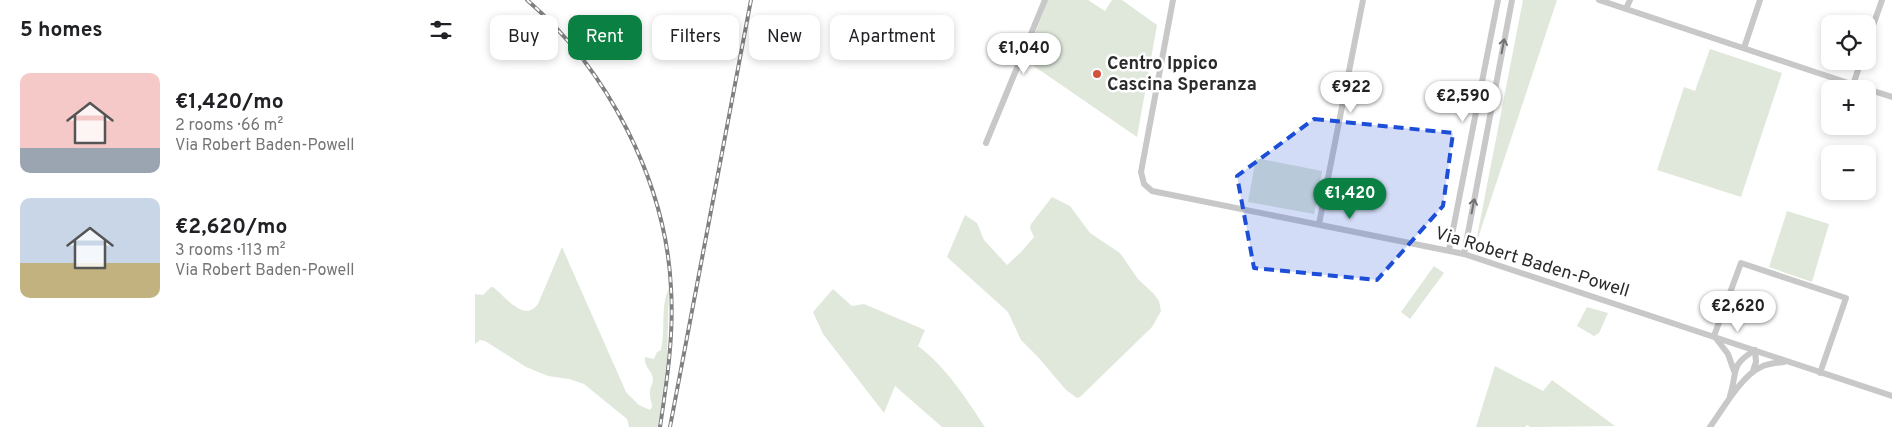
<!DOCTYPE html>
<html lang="en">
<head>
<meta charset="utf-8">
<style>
  body { margin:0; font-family:Overpass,sans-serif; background:#f2f2f2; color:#202124; height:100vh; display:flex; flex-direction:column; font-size:19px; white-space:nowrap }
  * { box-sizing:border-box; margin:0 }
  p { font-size:16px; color:#757577 }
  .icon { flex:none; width:28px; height:28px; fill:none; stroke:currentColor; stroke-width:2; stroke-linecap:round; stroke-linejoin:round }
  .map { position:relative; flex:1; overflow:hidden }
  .details { display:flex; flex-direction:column; background:#fff; width:475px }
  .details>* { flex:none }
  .guide { position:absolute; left:15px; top:15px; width:475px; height:45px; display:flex; gap:10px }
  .buttons { position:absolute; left:1346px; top:15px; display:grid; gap:10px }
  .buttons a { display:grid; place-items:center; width:55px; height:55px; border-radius:10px; background:#fff; box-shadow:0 2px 8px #0003; font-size:25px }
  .price { position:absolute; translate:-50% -42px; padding:0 11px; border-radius:18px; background:#fff; color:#222; font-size:16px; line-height:32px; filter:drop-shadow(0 1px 2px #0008) }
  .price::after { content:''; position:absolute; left:50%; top:30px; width:15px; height:11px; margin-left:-8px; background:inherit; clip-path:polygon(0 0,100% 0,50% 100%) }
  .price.selected { background:#0b8043; color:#fff }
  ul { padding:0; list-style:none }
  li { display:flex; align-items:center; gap:15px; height:125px; padding:0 20px }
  li span { display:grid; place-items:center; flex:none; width:140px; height:100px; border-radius:10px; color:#555 }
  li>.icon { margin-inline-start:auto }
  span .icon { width:60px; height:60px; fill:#fffc; stroke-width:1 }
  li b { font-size:21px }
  h2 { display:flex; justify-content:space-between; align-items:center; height:60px; padding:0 20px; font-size:21px }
  .tag { padding:0 18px; border-radius:10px; background:#fff; box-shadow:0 2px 8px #0003; font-size:18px; line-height:45px }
  .tag.selected { background:#0b8043; color:#fff }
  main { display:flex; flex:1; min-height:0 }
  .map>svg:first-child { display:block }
</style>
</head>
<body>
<main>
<section class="details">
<h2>5 homes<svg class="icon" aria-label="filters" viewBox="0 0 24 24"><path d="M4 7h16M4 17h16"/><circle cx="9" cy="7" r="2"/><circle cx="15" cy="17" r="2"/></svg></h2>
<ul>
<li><span style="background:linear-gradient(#f6c9c9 75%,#9aa5b1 0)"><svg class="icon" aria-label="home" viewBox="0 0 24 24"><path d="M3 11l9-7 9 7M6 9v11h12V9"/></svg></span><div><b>€1,420/mo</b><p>2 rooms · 66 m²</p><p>Via Robert Baden-Powell</p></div></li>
<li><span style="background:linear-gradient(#c9d6e8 65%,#c2b280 0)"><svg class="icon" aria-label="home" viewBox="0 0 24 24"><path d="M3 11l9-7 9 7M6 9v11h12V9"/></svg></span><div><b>€2,620/mo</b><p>3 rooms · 113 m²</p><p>Via Robert Baden-Powell</p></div></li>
</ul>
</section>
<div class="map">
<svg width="1417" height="427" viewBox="0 0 1417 427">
  <rect width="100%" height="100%" fill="#fff"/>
  <!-- green -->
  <path fill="#dfe8da" d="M573 0H613L630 11 637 0H647L682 25 662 137 550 60Z
    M1048 0H1082L1000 247Z
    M1235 49 1307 73 1266 197 1182 170 1209 87 1220 91Z
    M781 158 847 171 839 214 773 202Z
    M577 197 595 206 615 233 645 253 663 279 679 294 684 301 686 311 677 327 605 397 602 398 591 390 563 357 546 340 533 312 472 257 490 215 502 223 509 240 532 265 546 252 559 237 555 228 556 224Z
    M1312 211 1354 224 1337 282 1294 267Z
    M87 247 151 392 164 405 175 410 177 407C177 402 174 396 175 391 175 387 178 384 178 379 177 370 169 368 170 357L179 359 182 352 186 350C191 329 185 307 194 288L192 359 183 427H154L152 419 109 384 94 379 73 376 51 367 10 341 5 340 0 344V294L8 295 16 287H18C31 297 49 323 63 304Z
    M959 266 969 273 935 319 926 312Z
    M358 289 377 306 389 304 450 330 443 346C472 368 490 397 510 427H467L420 386 409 413 348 334 338 312Z
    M1112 307 1133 313 1124 333 1119 336 1102 326Z
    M1020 366 1068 391 1077 380 1140 426 1055 427 1052 425 1050 427H1001Z"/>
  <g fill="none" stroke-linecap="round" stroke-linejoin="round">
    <!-- minor -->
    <path stroke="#c8c8c8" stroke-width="6" d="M698 0 666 172 669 184 677 191 989 254 1417 396
      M1124 0 1391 89
      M1151 9 1155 0
      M1392 43 1407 0
      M1269 48 1285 0
      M1378 85 1386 61
      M1392 89 1417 97
      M511 143 570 0
      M844 224 888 0
      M974 250 1023 0
      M989 254 1037 0
      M1239 336 1266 263 1371 298 1345 373
      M1240 337 1253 354 1259 371
      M1278 371 1281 362 1280 350
      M1255 396C1263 371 1254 366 1280 350
      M1235 427C1248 409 1266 376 1286 367 1293 363 1301 363 1309 362"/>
    <!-- rail casing -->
    <g stroke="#808080" stroke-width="4">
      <path id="rail" d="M52 0C132 69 191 181 196 288 199 335 192 380 185 427
        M195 427 276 0"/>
    </g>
    <!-- rail -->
    <use href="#rail" stroke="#fff" stroke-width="2" stroke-dasharray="5.5" stroke-linecap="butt"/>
  </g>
  <!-- one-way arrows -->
  <defs><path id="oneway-shaft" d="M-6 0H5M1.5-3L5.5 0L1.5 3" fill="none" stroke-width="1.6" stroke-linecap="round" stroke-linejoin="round" transform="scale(1.25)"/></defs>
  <g stroke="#727272">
    <use href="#oneway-shaft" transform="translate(1028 46) rotate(-79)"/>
    <use href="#oneway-shaft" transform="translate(998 206) rotate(-79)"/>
  </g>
  <!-- marked area -->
  <path fill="#1d4ed8" fill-opacity="0.2" stroke="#1d4ed8" stroke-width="4" stroke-dasharray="10 6" stroke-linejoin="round" d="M839 119 978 133 968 206 902 280 779 268 762 176Z"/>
  <!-- markers -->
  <circle fill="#d2523e" stroke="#fff" stroke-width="2" cx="622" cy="74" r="5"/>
  <g text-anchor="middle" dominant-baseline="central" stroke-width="5" stroke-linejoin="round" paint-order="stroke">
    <!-- poi labels -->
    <g font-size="18" font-weight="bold" fill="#2b2b2b" stroke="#fff" text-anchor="start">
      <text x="632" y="64">Centro Ippico<tspan x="632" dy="21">Cascina Speranza</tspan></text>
    </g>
    <!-- street labels -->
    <g font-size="18" fill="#2b2b2b" stroke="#fff">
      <text transform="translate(1057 263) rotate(17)">Via Robert Baden-Powell</text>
    </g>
  </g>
</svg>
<div class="buttons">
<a><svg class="icon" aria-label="locate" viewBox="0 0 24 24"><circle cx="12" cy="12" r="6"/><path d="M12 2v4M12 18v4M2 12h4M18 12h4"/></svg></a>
<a>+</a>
<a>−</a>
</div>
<b class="price" style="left:549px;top:75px">€1,040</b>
<b class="price" style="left:876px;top:114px">€922</b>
<b class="price" style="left:988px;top:123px">€2,590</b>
<b class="price selected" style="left:875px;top:220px">€1,420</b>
<b class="price" style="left:1263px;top:333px">€2,620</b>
<div class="guide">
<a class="tag">Buy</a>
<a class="tag selected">Rent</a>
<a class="tag">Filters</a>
<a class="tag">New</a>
<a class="tag">Apartment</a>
</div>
</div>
</main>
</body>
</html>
